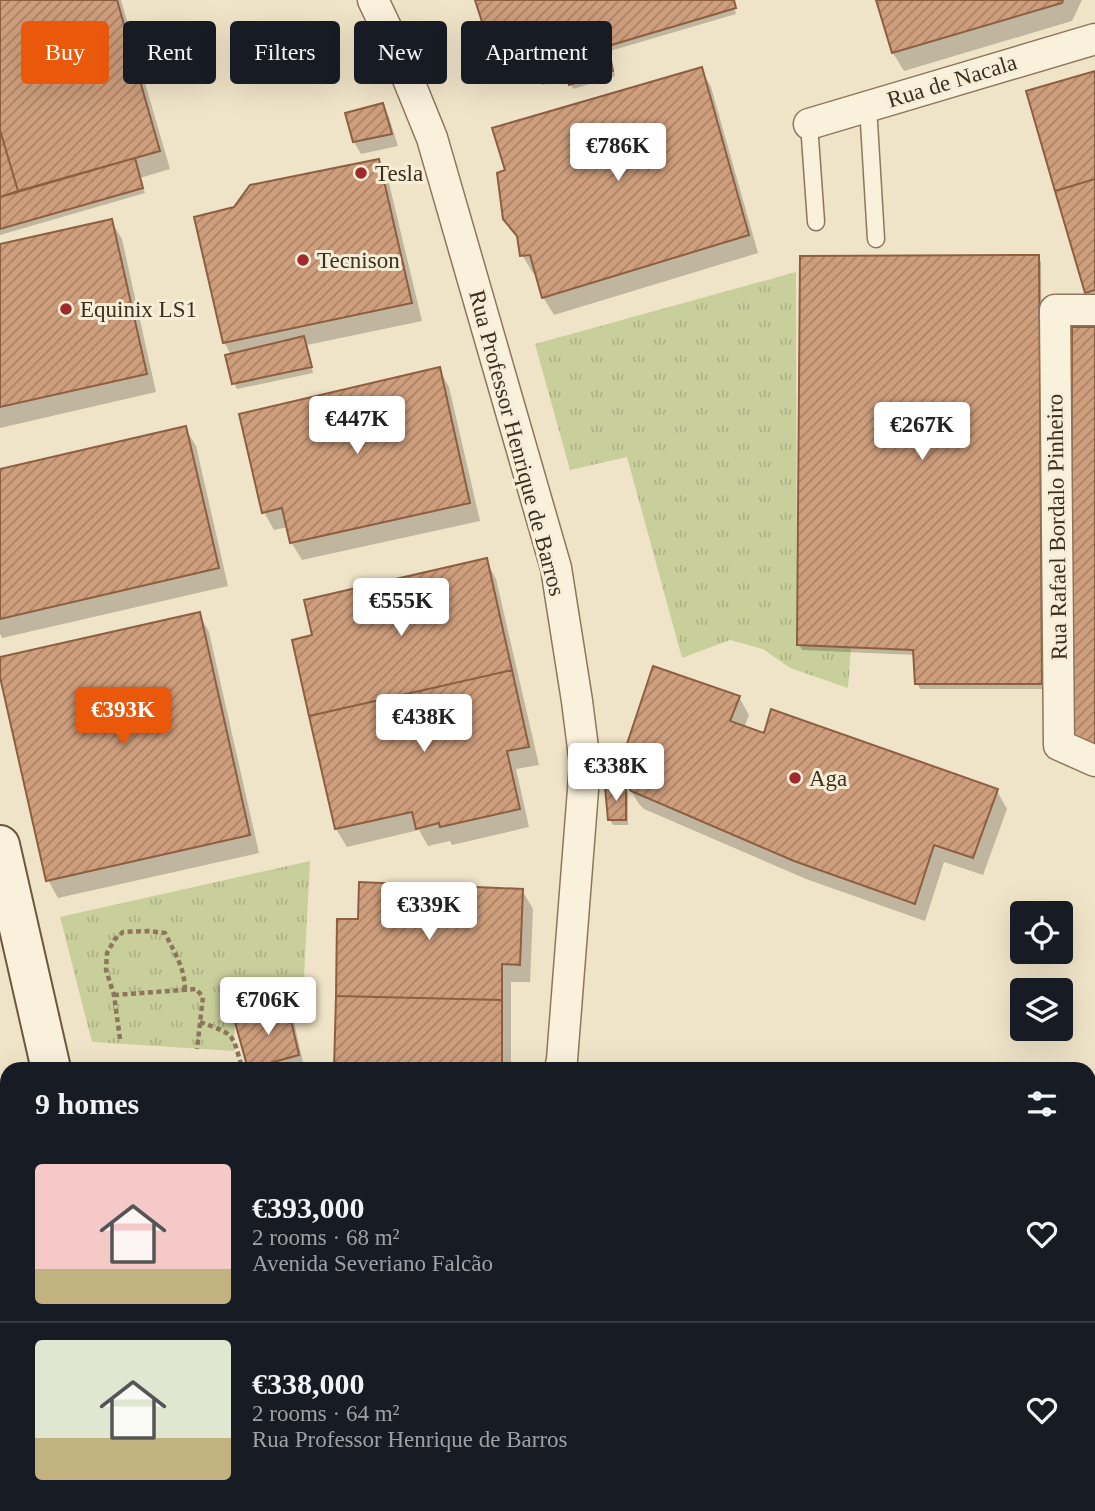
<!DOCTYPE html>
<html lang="en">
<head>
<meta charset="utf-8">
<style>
  body { margin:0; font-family:"Times New Roman",serif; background:#20242c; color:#f1f3f6; height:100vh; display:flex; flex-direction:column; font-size:26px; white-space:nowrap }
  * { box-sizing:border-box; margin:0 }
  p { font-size:23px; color:#9ea1a6 }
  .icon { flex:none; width:38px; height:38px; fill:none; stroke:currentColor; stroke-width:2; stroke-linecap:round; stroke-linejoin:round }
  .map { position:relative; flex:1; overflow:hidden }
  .panel { position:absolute; left:0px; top:1062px; width:1096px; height:450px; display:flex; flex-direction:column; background:#171b24; border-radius:21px 21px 0 0; box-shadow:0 7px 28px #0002 }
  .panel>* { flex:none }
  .banner { position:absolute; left:21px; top:21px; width:700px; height:63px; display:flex; gap:14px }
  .tools { position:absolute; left:1010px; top:901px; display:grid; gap:14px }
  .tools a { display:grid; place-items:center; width:63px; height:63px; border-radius:7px; background:#171b24; box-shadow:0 7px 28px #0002; font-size:35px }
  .price { position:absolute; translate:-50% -60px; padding:0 16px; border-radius:7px; background:#fff; color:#222; font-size:23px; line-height:46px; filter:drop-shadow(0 2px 4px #0008) }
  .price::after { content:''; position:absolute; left:50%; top:42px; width:21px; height:16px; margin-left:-10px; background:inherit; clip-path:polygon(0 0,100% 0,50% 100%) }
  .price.active { background:#ea580c; color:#fff }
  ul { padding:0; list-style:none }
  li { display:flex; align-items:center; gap:21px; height:175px; padding:0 35px }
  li+li { border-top:2px solid #363941 }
  li span { display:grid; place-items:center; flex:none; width:196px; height:140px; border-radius:7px; color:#555 }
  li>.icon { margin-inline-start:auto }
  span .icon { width:84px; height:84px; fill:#fffc; stroke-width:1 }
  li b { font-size:30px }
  h2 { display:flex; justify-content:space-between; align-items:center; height:84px; padding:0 35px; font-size:30px }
  .chip { padding:0 24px; border-radius:7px; background:#171b24; box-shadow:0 7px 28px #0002; font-size:24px; line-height:63px }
  .chip.active { background:#ea580c; color:#fff }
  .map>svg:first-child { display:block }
</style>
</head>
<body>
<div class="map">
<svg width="1095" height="1511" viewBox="0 0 1095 1511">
  <defs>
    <pattern id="grass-tufts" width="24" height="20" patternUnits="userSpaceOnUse" patternTransform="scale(1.75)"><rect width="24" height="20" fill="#c9cf9b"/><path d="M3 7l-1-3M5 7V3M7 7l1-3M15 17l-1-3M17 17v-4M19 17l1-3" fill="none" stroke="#aeb285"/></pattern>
    <pattern id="building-hatch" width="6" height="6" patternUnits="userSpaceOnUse" patternTransform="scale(1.75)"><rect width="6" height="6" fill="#cf9f7d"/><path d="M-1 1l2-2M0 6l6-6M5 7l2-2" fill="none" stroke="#a98266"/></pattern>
  </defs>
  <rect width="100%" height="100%" fill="#f0e4c8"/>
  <!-- grass -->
  <path fill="url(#grass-tufts)" d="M796 272 797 644 851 647 848 688 790 668 763 649 730 640 682 658 627 457 570 470 535 344Z
    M310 861 304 977 235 1015 234 1051 92 1042 60 917Z"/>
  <!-- shadow -->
  <path fill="#0003" d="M0 0H121L170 169 140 178 145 193 0 235Z
    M477 0H732L736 14 610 51 615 76 573 89 569 79 542 85 535 67 502 77 499 72Z
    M878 0H1082L1072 21 904 71 893 53Z
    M701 69 711 87 758 253 554 315 543 297 537 273H533L522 255 520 242 505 218 508 171Z
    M1095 73V307L1086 292Z
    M383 105 389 117 398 146 361 154 354 142Z
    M378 161 388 179 422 321 307 345 313 373 237 389 234 383 231 355 224 342 235 209Z
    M111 221 122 239 156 392 0 428V246Z
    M1038 257 1041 262 1044 689H920L917 683 915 655 802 650 799 644Z
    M439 369 449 387 480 521 302 560 291 542 288 527 274 530 264 512Z
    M185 428 196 446 228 586 2 638 0 634V471Z
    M486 560 496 579 539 765 516 769 529 827 452 845 450 841 428 846 419 830 347 847 336 829Z
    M199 614 209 632 259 853 58 898 48 880 0 669V659Z
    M739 697 749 715 744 728 765 735 997 791 1007 809 983 875 944 862 925 921 806 879 644 809 639 804 627 785Z
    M625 787 628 792V825H613L610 820Z
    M522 890 533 909 530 982H511V1069H335L339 920 360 921Z
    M286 1005 293 1017 304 1067 296 1069H250L237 1023Z
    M0 1148 3 1153 0 1167Z
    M0 1177 7 1189 2 1213 7 1222V1233L4 1248 7 1254V1282L0 1314Z
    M111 1505H378L376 1511H109Z
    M454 1505H621L619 1511H452Z"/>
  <!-- building -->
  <path fill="url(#building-hatch)" stroke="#8d5f41" stroke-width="2" d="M0 0H117L160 151 18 191 0 130Z
    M475 0H734L736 8 608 46 613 71 569 85 566 74 538 80 531 62 498 72Z
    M876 0H1063L1062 3 892 53Z
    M702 67 749 235 542 298 530 255 520 256 517 236 503 219 497 173 505 170 492 128Z
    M1095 71V179L1055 191 1026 91Z
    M383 103 392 134 353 142 345 113Z
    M0 130 18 191 0 197Z
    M135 158 143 188 0 229V197Z
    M379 159 412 303 223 343 194 217 234 207 250 185Z
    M1095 179V290L1085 293 1055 191Z
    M112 219 147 374 0 407V244Z
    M1039 255 1042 684H915L913 650 797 645 800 256Z
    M1072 327H1095V744H1071Z
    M304 336 312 367 232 384 225 355Z
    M440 367 470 503 290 543 282 508 262 513 239 414Z
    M186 426 219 568 0 619V469Z
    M487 558 512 670 309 716 292 640 312 635 304 600Z
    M200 612 250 835 46 881 0 677V657Z
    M653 666 740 696 730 721 764 733 771 709 998 789 973 858 934 845 915 904 794 861 631 791 626 785 621 772V762Z
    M512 670 529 747 507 751 520 809 440 827 439 823 416 829 412 812 335 829 309 716Z
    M626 785V820H608L605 787Z
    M359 882 523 889 520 965 502 964V1000L336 996 337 919H358Z
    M336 996 502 1000V1069H334Z
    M287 1003 299 1055 248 1069 235 1022Z
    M1095 1403V1511H1057L1059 1505H1088V1421Z
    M109 1505H180L178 1511H107Z
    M180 1505H362L360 1511H178Z
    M452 1505H605L603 1511H450Z"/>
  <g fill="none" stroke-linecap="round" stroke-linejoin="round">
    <!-- lane casing -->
    <g stroke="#8d765c" stroke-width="19">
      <path id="lane" d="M868 106 876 239
        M809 124 816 222"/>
    </g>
    <!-- street casing -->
    <g stroke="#8d765c" stroke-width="33">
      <path id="street" d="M373 0 393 42 432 138 556 568 577 701 585 764 562 1060 560 1069
        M809 124 1095 39
        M1095 310H1055L1059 745 1095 761
        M1088 1280 1095 1262
        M0 1385 7 1386
        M413 1511 415 1505
        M1007 1511 1009 1505"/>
    </g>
    <!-- secondary casing -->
    <g stroke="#6f573f" stroke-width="42">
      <path id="secondary" d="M0 845 51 1069
        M41 1511 42 1505"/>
    </g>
    <!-- path -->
    <path stroke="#8d765c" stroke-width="4.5" stroke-dasharray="5 3.5" stroke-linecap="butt" d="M114 995 196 989 203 997 197 1049
      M200 1022C235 1035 232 1032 242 1068
      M120 1039 114 995 106 970 107 953 115 939 123 932 148 931 165 933C175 954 184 966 185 989"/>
    <!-- lane -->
    <use href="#lane" stroke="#faf1dc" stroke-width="16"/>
    <!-- street -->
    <use href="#street" stroke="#faf1dc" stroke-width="30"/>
    <!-- secondary -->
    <use href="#secondary" stroke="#faf1dc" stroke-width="38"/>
  </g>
  <!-- markers -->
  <g fill="#9e2a2b" stroke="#f7eed8" stroke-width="2.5">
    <circle cx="361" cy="173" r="7"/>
    <circle cx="303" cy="260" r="7"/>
    <circle cx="66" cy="309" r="7"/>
    <circle cx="795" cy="778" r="7"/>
  </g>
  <g text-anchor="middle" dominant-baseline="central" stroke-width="6" stroke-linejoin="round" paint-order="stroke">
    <!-- street labels -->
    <g font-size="23" fill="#3d2e20" stroke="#f7eed8">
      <text transform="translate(952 81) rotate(-17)">Rua de Nacala</text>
      <text transform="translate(517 443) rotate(75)">Rua Professor Henrique de Barros</text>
      <text transform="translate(1057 527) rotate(-91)">Rua Rafael Bordalo Pinheiro</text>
    </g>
    <!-- poi labels -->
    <g font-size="23" fill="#3d2e20" stroke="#f7eed8" text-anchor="start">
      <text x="375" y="173">Tesla</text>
      <text x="317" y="260">Tecnison</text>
      <text x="80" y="309">Equinix LS1</text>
      <text x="809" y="778">Aga</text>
    </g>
  </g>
</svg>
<div class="tools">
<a><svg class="icon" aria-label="locate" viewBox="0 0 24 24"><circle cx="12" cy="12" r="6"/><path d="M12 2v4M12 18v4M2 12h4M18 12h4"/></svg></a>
<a><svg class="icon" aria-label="layers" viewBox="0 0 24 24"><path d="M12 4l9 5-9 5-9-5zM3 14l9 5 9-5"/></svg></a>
</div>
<b class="price" style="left:618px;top:183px">€786K</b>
<b class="price" style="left:357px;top:456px">€447K</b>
<b class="price" style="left:922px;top:462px">€267K</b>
<b class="price" style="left:401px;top:638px">€555K</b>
<b class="price active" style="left:123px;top:747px">€393K</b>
<b class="price" style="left:424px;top:754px">€438K</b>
<b class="price" style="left:616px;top:803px">€338K</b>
<b class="price" style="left:429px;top:942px">€339K</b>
<b class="price" style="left:268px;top:1037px">€706K</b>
<div class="banner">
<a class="chip active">Buy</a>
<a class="chip">Rent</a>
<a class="chip">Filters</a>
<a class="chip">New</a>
<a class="chip">Apartment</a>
</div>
<section class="panel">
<h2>9 homes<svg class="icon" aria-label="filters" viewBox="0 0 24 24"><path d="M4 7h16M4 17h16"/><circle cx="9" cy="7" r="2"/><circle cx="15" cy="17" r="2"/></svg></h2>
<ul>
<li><span style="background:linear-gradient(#f6c9c9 75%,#c2b280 0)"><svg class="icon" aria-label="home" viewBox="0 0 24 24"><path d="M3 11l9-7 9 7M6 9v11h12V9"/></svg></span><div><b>€393,000</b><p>2 rooms · 68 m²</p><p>Avenida Severiano Falcão</p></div><svg class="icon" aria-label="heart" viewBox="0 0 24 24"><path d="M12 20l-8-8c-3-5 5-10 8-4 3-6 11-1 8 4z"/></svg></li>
<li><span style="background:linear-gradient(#dfe7d0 70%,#c2b280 0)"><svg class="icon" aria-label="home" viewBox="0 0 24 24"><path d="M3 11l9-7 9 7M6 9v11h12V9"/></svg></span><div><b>€338,000</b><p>2 rooms · 64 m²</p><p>Rua Professor Henrique de Barros</p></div><svg class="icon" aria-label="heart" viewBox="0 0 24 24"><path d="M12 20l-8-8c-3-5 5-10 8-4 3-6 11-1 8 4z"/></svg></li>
</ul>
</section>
</div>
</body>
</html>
